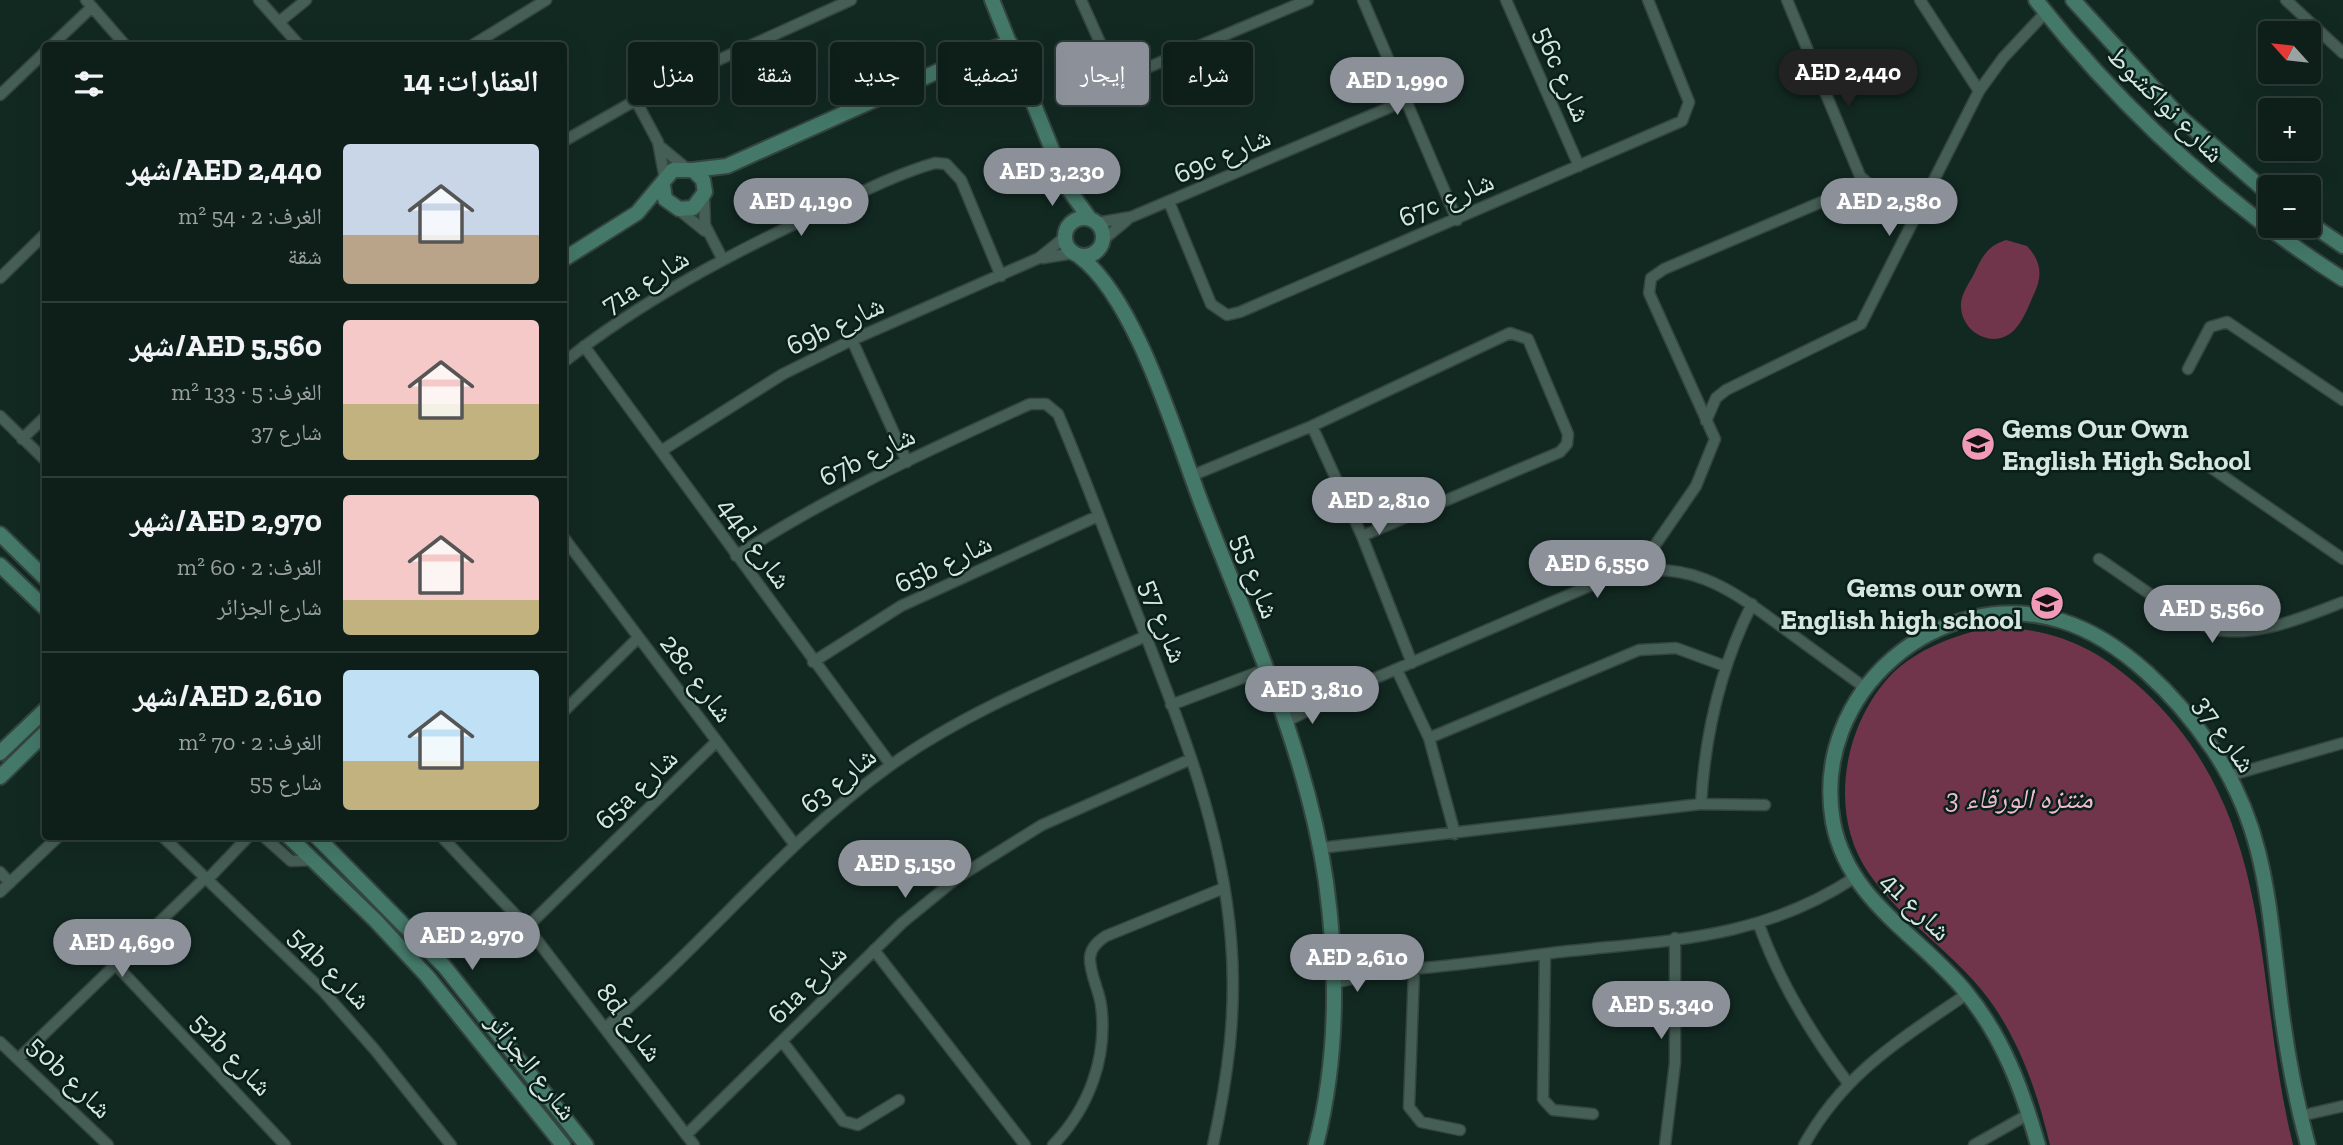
<!DOCTYPE html>
<html lang="ar">
<head>
<meta charset="utf-8">
<style>
  body { margin:0; font-family:"Zilla Slab","Noto Naskh Arabic",serif; background:#172723; color:#f1f3f6; direction:rtl; height:100vh; display:flex; flex-direction:column; font-size:26px; white-space:nowrap }
  * { box-sizing:border-box; margin:0 }
  p { font-size:23px; color:#9ba2a2 }
  .icon { flex:none; width:38px; height:38px; fill:none; stroke:currentColor; stroke-width:2; stroke-linecap:round; stroke-linejoin:round }
  .map { position:relative; flex:1; overflow:hidden; direction:ltr }
  .sheet { position:absolute; left:42px; top:42px; width:525px; height:798px; display:flex; flex-direction:column; background:#0e1f1a; border-radius:7px; box-shadow:0 7px 28px #0002,0 0 0 2px #2e3d39; direction:rtl }
  .sheet>* { flex:none }
  .hud { position:absolute; left:588px; top:42px; width:665px; height:63px; direction:rtl; display:flex; gap:14px }
  .needle { width:46px; rotate:297deg }
  .tools { position:absolute; left:2258px; top:21px; display:grid; gap:14px }
  .tools a { display:grid; place-items:center; width:63px; height:63px; border-radius:7px; background:#0e1f1a; box-shadow:0 7px 28px #0002,0 0 0 2px #2e3d39; font-size:35px }
  .price { position:absolute; translate:-50% -60px; padding:0 16px; border-radius:24px; background:#8c9099; color:#fff; font-size:23px; line-height:46px; filter:drop-shadow(0 2px 4px #0008) }
  .price::after { content:''; position:absolute; left:50%; top:42px; width:21px; height:16px; margin-left:-10px; background:inherit; clip-path:polygon(0 0,100% 0,50% 100%) }
  .price.on { background:#222; color:#fff }
  ul { padding:0; list-style:none }
  li { display:flex; align-items:center; gap:21px; height:175px; padding:0 28px }
  li+li { border-top:2px solid #2e3d39 }
  li span { display:grid; place-items:center; flex:none; width:196px; height:140px; border-radius:7px; color:#555 }
  li>.icon { margin-inline-start:auto }
  span .icon { width:84px; height:84px; fill:#fffc; stroke-width:1 }
  li b { font-size:30px }
  h2 { display:flex; justify-content:space-between; align-items:center; height:84px; padding:0 28px; font-size:30px }
  .pill { padding:0 24px; border-radius:7px; background:#0e1f1a; box-shadow:0 7px 28px #0002,0 0 0 2px #2e3d39; font-size:24px; line-height:63px }
  .pill.on { background:#8c9099; color:#fff }
  .map>svg:first-child { display:block }
</style>
</head>
<body>
<div class="map">
<svg width="2343" height="1145" viewBox="0 0 2343 1145">
  <rect width="100%" height="100%" fill="#122922"/>
  <!-- green -->
  <path fill="#71354b" d="M2006 240 2027 246C2041 261 2043 275 2034 294 2029 305 2024 319 2016 328 1996 352 1959 333 1961 303 1962 293 1969 283 1974 274 1982 257 1987 246 2006 240Z
    M1990 627C2054 628 2095 646 2142 689 2279 816 2252 980 2293 1145H2050C2038 1096 2023 1050 1995 1008 1960 955 1903 924 1868 872 1828 813 1843 726 1891 675 1918 648 1954 636 1990 627Z"/>
  <g fill="none" stroke-linecap="round" stroke-linejoin="round">
    <!-- street casing -->
    <g stroke="#34453e" stroke-width="13">
      <path id="street" d="M86 0 126 46
        M259 0 300 46
        M1081 0 1111 67 1130 75 1308 0
        M1363 0 1457 220
        M1506 0 1579 166
        M1787 0 1860 176 1873 188 1919 211
        M1920 0 1979 91
        M2286 0 2343 53
        M279 22 306 0
        M51 46 92 7
        M471 46 546 0
        M0 95 46 51
        M635 99 658 142 665 179
        M564 141 661 86 851 0
        M662 148 686 168
        M704 197 705 225 723 260
        M1169 202 1211 304 1227 315 1240 312 1682 121 1689 102 1648 0
        M679 210 705 231
        M1096 223 1131 217 1407 100
        M1103 240 1127 220
        M1043 258 1074 253
        M0 278 46 233
        M852 340 907 462
        M584 346 891 765
        M564 362C642 300 732 253 822 211 858 194 896 174 935 163L946 164 961 180 1001 276
        M2188 369 2210 327 2227 322 2343 400
        M0 416 46 461
        M1706 421 1716 398 1726 390 1861 324 1979 91 2003 58 2046 12
        M1312 426 1362 536 1412 663
        M22 439 46 416
        M661 451 783 374 852 340 1039 258 1065 237
        M2210 467 2343 559
        M1191 476 1312 426 1510 333 1528 339 1568 434 1567 444 1560 452 1362 536
        M564 538 795 845
        M736 556C829 495 929 450 1030 404H1046L1058 414C1085 477 1108 542 1134 606 1176 713 1222 824 1231 940 1237 1010 1228 1077 1213 1145
        M2099 559C2127 577 2188 625 2218 630 2258 637 2307 616 2343 602
        M1632 571 1651 551 1696 486 1715 439 1649 293 1651 278 1664 269 1866 183
        M813 662 901 606 1098 516
        M1397 670 1429 738 1455 834
        M1171 705 1266 669
        M564 711 638 638
        M1281 712 1320 702 1615 575C1687 558 1727 586 1782 627 1809 647 1837 667 1864 687
        M1285 722 1311 709
        M1429 738 1639 650 1676 648 1725 666
        M2228 776 2343 743
        M1701 804C1705 733 1720 668 1752 604
        M162 836 323 991 375 1050 451 1145
        M263 836 291 861 313 860
        M441 836 527 927 694 1145
        M1320 848 1701 804 1765 805
        M0 872 10 883
        M207 880 249 836
        M0 892 59 836
        M1759 925C1780 983 1811 1034 1848 1083
        M527 927 716 742
        M874 950 1025 1145
        M1545 954 1543 1099 1553 1110 1593 1114
        M115 964 285 1145
        M1414 970 1409 1107 1421 1122 1460 1130
        M1333 973C1407 972 1479 962 1552 953 1663 940 1756 942 1854 878
        M1334 983 1361 977
        M606 1027C705 944 785 841 891 765 968 710 1059 675 1146 636
        M782 1041 843 1121 858 1125 899 1100
        M0 1042 108 1145
        M18 1059 205 878
        M2300 1116 2343 1106
        M686 1135 902 923 957 878 1042 825 1191 759
        M1053 1145C1089 1108 1108 1057 1101 1005 1099 990 1089 972 1090 957 1091 947 1098 941 1106 936L1224 888
        M1665 1145 1675 1063V938
        M1804 1145C1844 1073 1901 1039 1967 994
        M1974 1145 2029 1114"/>
    </g>
    <!-- secondary casing -->
    <g stroke="#34453e" stroke-width="18">
      <path id="secondary" d="M992 0 1067 187 1090 219
        M2036 0C2122 110 2225 204 2343 279
        M2073 0 2180 117 2270 195
        M693 170 727 166 981 52 1010 43
        M1065 237a19 19 0 1 1 38 0a19 19 0 1 1-38 0Z
        M2308 222 2343 246
        M1079 256C1136 298 1176 437 1202 505 1249 627 1307 751 1326 882 1338 969 1338 1059 1316 1145
        M564 259 637 213 673 170H693L703 180 705 192 693 208 679 209 665 199 663 186
        M0 534 46 579
        M0 565 46 609
        M0 753 46 709
        M0 777 46 732
        M288 836 375 920 427 976 563 1145
        M316 836 444 966 586 1145
        M2038 1145C2022 1089 2003 1037 1965 991 1918 934 1848 901 1833 822 1810 693 1938 583 2062 621 2123 640 2177 697 2212 748 2265 826 2268 901 2279 990 2285 1042 2294 1094 2308 1145"/>
    </g>
    <!-- street -->
    <use href="#street" stroke="#465f56" stroke-width="10"/>
    <!-- secondary -->
    <use href="#secondary" stroke="#447969" stroke-width="14"/>
  </g>
  <!-- icons -->
  <defs>
    <g id="school-disc" transform="scale(1.75)"><circle r="9.5" fill="#f09ab7" stroke="#082019"/><path d="M0-5L7-2L0 1L-7-2ZM-4 1L0 2.5L4 1V4Q0 6-4 4Z" fill="#111"/></g>
  </defs>
  <g fill-rule="evenodd">
    <use href="#school-disc" x="1978" y="444"/>
    <use href="#school-disc" x="2047" y="603"/>
  </g>
  <g text-anchor="middle" dominant-baseline="central" stroke-width="5" stroke-linejoin="round" paint-order="stroke">
    <!-- street labels -->
    <g font-size="28" fill="#d8e6e0" stroke="#082019">
      <text transform="translate(1563 74) rotate(66)">56c شارع</text>
      <text transform="translate(2166 104) rotate(45)">شارع نواكشوط</text>
      <text transform="translate(1222 155) rotate(-23)">69c شارع</text>
      <text transform="translate(1446 199) rotate(-23)">67c شارع</text>
      <text transform="translate(645 281) rotate(-32)">71a شارع</text>
      <text transform="translate(835 325) rotate(-25)">69b شارع</text>
      <text transform="translate(867 456) rotate(-26)">67b شارع</text>
      <text transform="translate(755 543) rotate(54)">44d شارع</text>
      <text transform="translate(943 563) rotate(-25)">65b شارع</text>
      <text transform="translate(1256 576) rotate(69)">شارع 55</text>
      <text transform="translate(1164 621) rotate(69)">شارع 57</text>
      <text transform="translate(697 678) rotate(53)">28c شارع</text>
      <text transform="translate(2225 734) rotate(55)">شارع 37</text>
      <text transform="translate(838 780) rotate(-39)">شارع 63</text>
      <text transform="translate(636 789) rotate(-44)">65a شارع</text>
      <text transform="translate(1916 906) rotate(44)">شارع 41</text>
      <text transform="translate(330 968) rotate(45)">54b شارع</text>
      <text transform="translate(807 984) rotate(-45)">61a شارع</text>
      <text transform="translate(630 1022) rotate(53)">8d شارع</text>
      <text transform="translate(232 1054) rotate(46)">52b شارع</text>
      <text transform="translate(532 1066) rotate(52)">شارع الجزائر</text>
      <text transform="translate(70 1077) rotate(44)">50b شارع</text>
    </g>
    <!-- poi labels -->
    <g font-size="28" font-weight="bold" fill="#d8e6e0" stroke="#082019" text-anchor="start">
      <text x="2002" y="428">Gems Our Own<tspan x="2002" dy="32">English High School</tspan></text>
      <text x="2022" y="587" text-anchor="end">Gems our own<tspan x="2022" dy="32">English high school</tspan></text>
    </g>
    <!-- park labels -->
    <g font-size="28" font-style="italic" fill="#efbbcb" stroke="#082019">
      <text x="2019" y="798">منتزه الورقاء 3</text>
    </g>
  </g>
</svg>
<div class="tools">
<a><svg class="needle" viewBox="-14 -14 28 28"><path d="M0-13l5 13h-10z" fill="#e53935"/><path d="M0 13l5-13h-10z" fill="#9ba2a2"/></svg></a>
<a>+</a>
<a>−</a>
</div>
<b class="price on" style="left:1848px;top:109px">AED 2,440</b>
<b class="price" style="left:1397px;top:117px">AED 1,990</b>
<b class="price" style="left:1052px;top:208px">AED 3,230</b>
<b class="price" style="left:801px;top:238px">AED 4,190</b>
<b class="price" style="left:1889px;top:238px">AED 2,580</b>
<b class="price" style="left:1379px;top:537px">AED 2,810</b>
<b class="price" style="left:1597px;top:600px">AED 6,550</b>
<b class="price" style="left:2212px;top:645px">AED 5,560</b>
<b class="price" style="left:1312px;top:726px">AED 3,810</b>
<b class="price" style="left:905px;top:900px">AED 5,150</b>
<b class="price" style="left:472px;top:972px">AED 2,970</b>
<b class="price" style="left:122px;top:979px">AED 4,690</b>
<b class="price" style="left:1357px;top:994px">AED 2,610</b>
<b class="price" style="left:1661px;top:1041px">AED 5,340</b>
<div class="hud">
<a class="pill">شراء</a>
<a class="pill on">إيجار</a>
<a class="pill">تصفية</a>
<a class="pill">جديد</a>
<a class="pill">شقة</a>
<a class="pill">منزل</a>
</div>
<section class="sheet">
<h2>العقارات: 14<svg class="icon" aria-label="filters" viewBox="0 0 24 24"><path d="M4 7h16M4 17h16"/><circle cx="9" cy="7" r="2"/><circle cx="15" cy="17" r="2"/></svg></h2>
<ul>
<li><span style="background:linear-gradient(#c9d6e8 65%,#b9a48a 0)"><svg class="icon" aria-label="home" viewBox="0 0 24 24"><path d="M3 11l9-7 9 7M6 9v11h12V9"/></svg></span><div><b>AED 2,440/شهر</b><p>الغرف: 2 · 54 m²</p><p>شقة</p></div></li>
<li><span style="background:linear-gradient(#f6c9c9 60%,#c2b280 0)"><svg class="icon" aria-label="home" viewBox="0 0 24 24"><path d="M3 11l9-7 9 7M6 9v11h12V9"/></svg></span><div><b>AED 5,560/شهر</b><p>الغرف: 5 · 133 m²</p><p>شارع 37</p></div></li>
<li><span style="background:linear-gradient(#f6c9c9 75%,#c2b280 0)"><svg class="icon" aria-label="home" viewBox="0 0 24 24"><path d="M3 11l9-7 9 7M6 9v11h12V9"/></svg></span><div><b>AED 2,970/شهر</b><p>الغرف: 2 · 60 m²</p><p>شارع الجزائر</p></div></li>
<li><span style="background:linear-gradient(#bfe0f5 65%,#c2b280 0)"><svg class="icon" aria-label="home" viewBox="0 0 24 24"><path d="M3 11l9-7 9 7M6 9v11h12V9"/></svg></span><div><b>AED 2,610/شهر</b><p>الغرف: 2 · 70 m²</p><p>شارع 55</p></div></li>
</ul>
</section>
</div>
</body>
</html>
